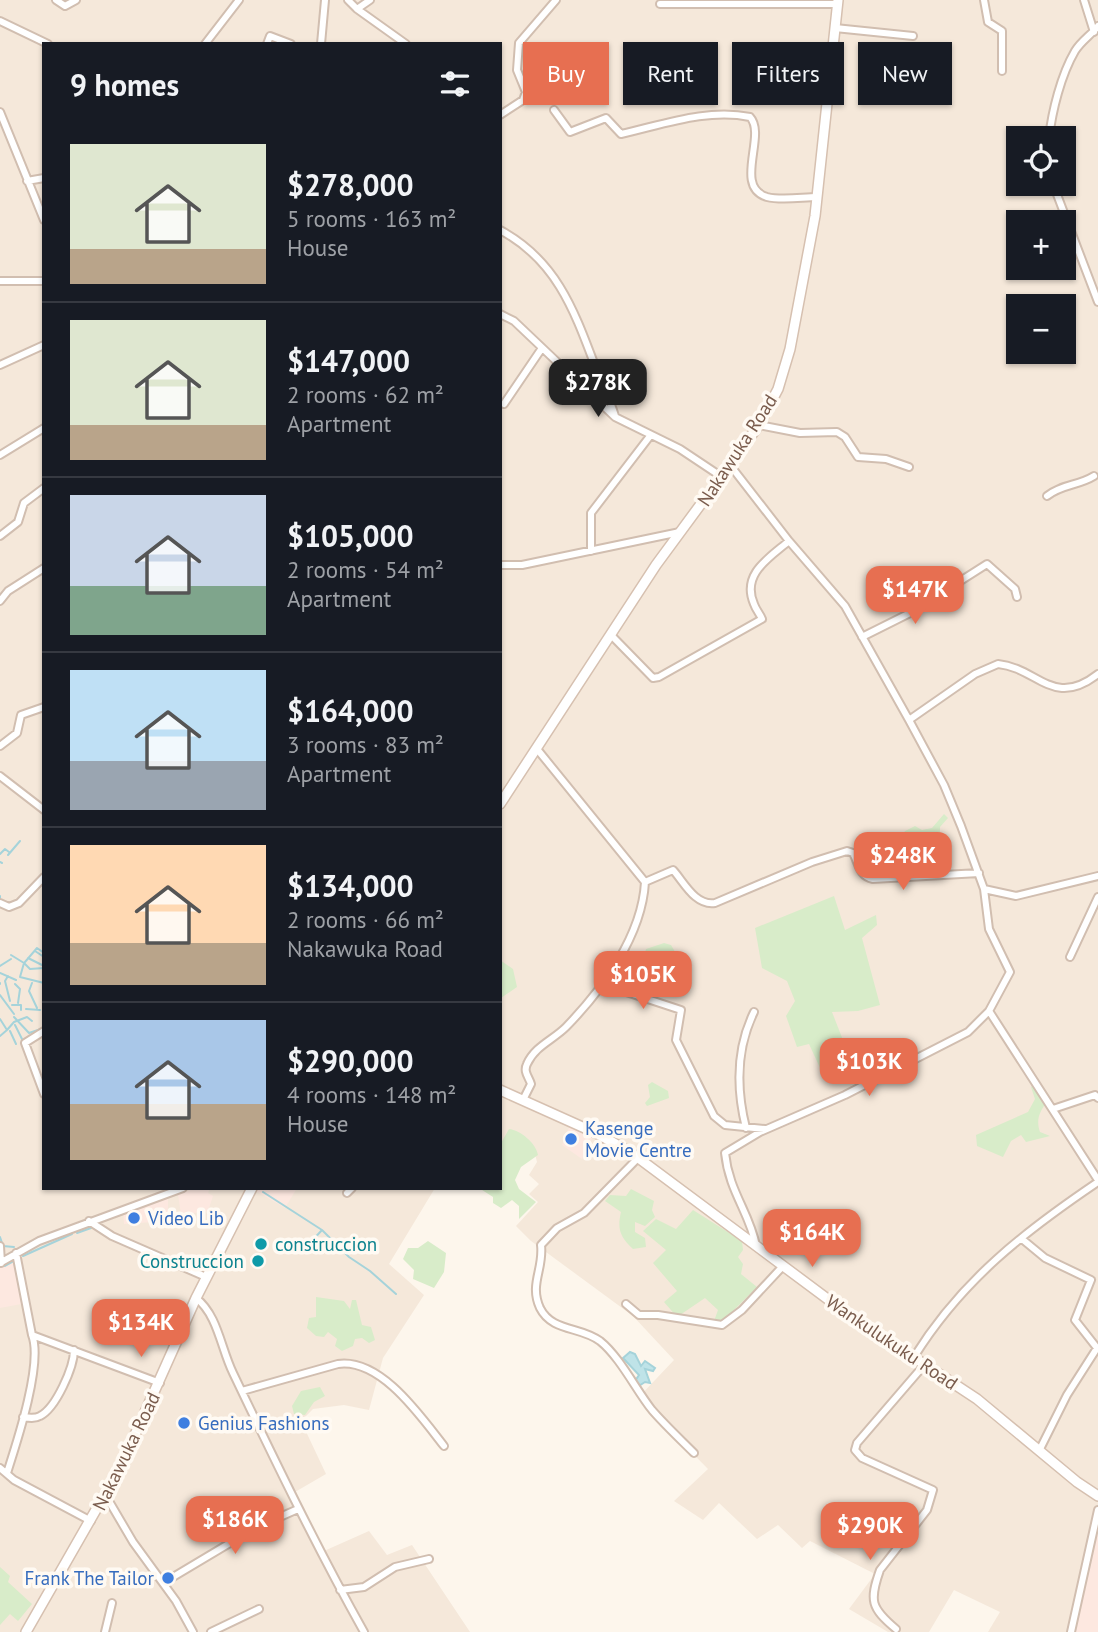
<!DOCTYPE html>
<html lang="en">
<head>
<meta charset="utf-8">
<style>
  body { margin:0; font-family:"PT Sans",sans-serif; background:#242831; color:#f1f3f6; height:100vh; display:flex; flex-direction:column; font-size:26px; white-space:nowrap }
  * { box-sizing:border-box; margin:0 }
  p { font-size:23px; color:#9ea1a6 }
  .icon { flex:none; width:38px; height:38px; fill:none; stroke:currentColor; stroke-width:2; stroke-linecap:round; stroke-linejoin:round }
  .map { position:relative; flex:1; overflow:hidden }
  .side { position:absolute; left:42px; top:42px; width:460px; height:1148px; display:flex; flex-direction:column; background:#171b24; border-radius:0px; box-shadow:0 2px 5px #0004 }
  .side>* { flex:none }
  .top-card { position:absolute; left:523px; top:42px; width:469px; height:63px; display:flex; gap:14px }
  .fabs { position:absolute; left:1006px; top:126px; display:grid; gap:14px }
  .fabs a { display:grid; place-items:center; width:70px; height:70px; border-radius:0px; background:#171b24; box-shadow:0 2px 5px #0004; font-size:35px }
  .price { position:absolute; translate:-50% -60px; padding:0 16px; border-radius:14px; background:#e76f51; color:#fff; font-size:23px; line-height:46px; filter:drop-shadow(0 2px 4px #0008) }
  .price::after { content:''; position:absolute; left:50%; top:42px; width:21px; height:16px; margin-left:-10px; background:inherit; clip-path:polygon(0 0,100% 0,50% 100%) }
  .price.current { background:#222; color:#fff }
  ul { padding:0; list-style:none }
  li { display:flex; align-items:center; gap:21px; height:175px; padding:0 28px }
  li+li { border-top:2px solid #363941 }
  li span { display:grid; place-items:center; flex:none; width:196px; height:140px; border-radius:0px; color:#555 }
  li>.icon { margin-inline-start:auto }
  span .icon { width:84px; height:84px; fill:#fffc; stroke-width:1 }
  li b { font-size:30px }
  h2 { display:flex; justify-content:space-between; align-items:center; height:84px; padding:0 28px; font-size:30px }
  .tag { padding:0 24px; border-radius:0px; background:#171b24; box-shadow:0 2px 5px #0004; font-size:24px; line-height:63px }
  .tag.current { background:#e76f51; color:#fff }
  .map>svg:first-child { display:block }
</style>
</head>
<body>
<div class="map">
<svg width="1098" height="1632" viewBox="0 0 1098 1632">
  <rect width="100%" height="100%" fill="#fdf6ec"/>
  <!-- residential -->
  <path fill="#f5e8da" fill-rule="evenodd" d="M0 0H1098V1632H988L1000 1612 954 1590 929 1632H888L849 1609 875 1574 810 1541 802 1548 778 1525 757 1539 719 1503 703 1520 674 1501 708 1469 638 1398 674 1360 633 1316 531 1241 516 1226 538 1202 529 1194 539 1184 529 1175 537 1162 533 1146 500 1157V44H44V1188H435L389 1264 424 1295 383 1358 369 1410 344 1405 313 1409 301 1421 326 1474 295 1492 324 1551 369 1531 387 1555 412 1545 470 1632H0ZM1018 138H1064V184H1018ZM1018 222H1064V268H1018ZM1018 306H1064V352H1018Z"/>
  <!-- commercial -->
  <path fill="#fde8e0" d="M570 1125 594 1134 582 1159 562 1145Z
    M195 1188H210L208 1193 213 1196 208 1211 181 1215 178 1194Z
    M257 1188H297L285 1208 256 1191Z
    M168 1197V1221L124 1224 123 1212Z
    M15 1258 27 1303 0 1308V1267Z
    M1098 1526V1632H1073L1092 1553Z"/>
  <!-- green -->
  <path fill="#d8ecc9" d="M944 814 948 818 940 827V834L923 839 919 848 940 867 936 874 907 875 896 867 890 850 905 831 915 826 922 830 932 828Z
    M834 896 845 930 876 915 877 925 862 938 880 1005 858 1011 832 1012 850 1058 821 1070 809 1044 797 1047 786 1016 795 1001 787 981 762 968 755 928Z
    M664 943 671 945 678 957 654 991 646 995 637 982 624 988 613 984 616 969 628 966V978L639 974 646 949Z
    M500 960 513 969 517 987 501 998Z
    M652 1082 668 1091 669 1098 647 1106 645 1103 650 1097 648 1085Z
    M1035 1084 1046 1103C1039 1113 1036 1120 1040 1132L1050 1136 1026 1142 1021 1135 1011 1141 1003 1157 977 1146 976 1135 1028 1112 1035 1099 1031 1087Z
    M509 1129C520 1130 536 1143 538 1155L521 1167 515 1180 519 1189 536 1202 519 1219V1206L512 1200 501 1208 493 1203V1197L479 1188H500L501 1143Z
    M631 1189 654 1201 652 1210 655 1217 645 1226 635 1222V1232L645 1238 646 1247 633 1249C620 1237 617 1229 621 1212L605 1201 610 1195 626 1196Z
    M693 1210 742 1241 743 1250 738 1257 743 1264 741 1274 757 1287 727 1317 713 1324 718 1310 705 1298 677 1317 664 1302 677 1291 653 1263 666 1250 643 1231 656 1219 676 1229Z
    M428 1241 446 1253 444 1272 434 1288 413 1279 414 1270 403 1259 408 1248H418Z
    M316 1297 344 1301 350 1309 352 1300H356L362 1325 371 1327 375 1340 369 1343 362 1338 355 1339 353 1346 342 1351 335 1346 337 1339 328 1332 324 1337 316 1336 307 1328 309 1318 316 1317Z
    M320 1387 325 1396 314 1402 305 1415 294 1414 292 1406 301 1391Z
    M0 1567 10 1576 8 1582 32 1604 18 1621 10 1614 0 1625Z"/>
  <!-- water -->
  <path fill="#bfe3e8" stroke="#a5d3da" stroke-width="2" d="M630 1352 635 1354 641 1366 645 1361 655 1368 653 1371 645 1369 650 1383 645 1382 634 1389 633 1384 639 1375 623 1358Z"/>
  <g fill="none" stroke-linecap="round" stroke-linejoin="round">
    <!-- stream -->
    <path stroke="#a5d3da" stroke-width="2" d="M0 854 5 849 9 852
      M8 855 20 841
      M0 862 2 863
      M0 896V898
      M35 951 44 957
      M11 955 24 963 20 977 44 983
      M28 958 44 966
      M25 962 37 948 44 953
      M24 963 30 969 44 968
      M0 966 11 959
      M0 973 16 980
      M8 976 5 981 10 1001
      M32 983 29 991 37 1008
      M0 984V983
      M15 984 20 989 18 1003
      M0 995 14 1014
      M12 1005H21V1010
      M26 1009 40 1010
      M14 1017 29 1033 44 1028
      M0 1019 7 1030 14 1022 27 1017 32 1021
      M15 1025 22 1039
      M10 1031 16 1044
      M0 1036 7 1030
      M263 1192 322 1230 349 1257 370 1271 396 1294
      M77 1233 91 1228
      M0 1237 3 1246 14 1247
      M309 1244 322 1230
      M23 1256 72 1234
      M5 1266 14 1261"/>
    <!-- minor casing -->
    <g stroke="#d1beb0" stroke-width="10">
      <path id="minor" d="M56 0 65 6 76 0
        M348 0 357 9 370 0
        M984 0 988 22 1002 31V71
        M1084 0 1094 32
        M660 4H837
        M357 9 406 44
        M0 21 48 44
        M835 28 913 36
        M205 44 239 0
        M267 44 270 36 291 44
        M321 44 325 0
        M554 110 570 132 606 118 621 134C662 125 707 108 750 117 767 135 733 187 767 197 782 201 803 197 817 197
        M0 112 44 220
        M500 115 523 100 526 92 517 70 519 43 556 0
        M1049 138C1052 111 1061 75 1075 51 1081 41 1091 35 1098 26
        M27 181 44 178
        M1053 184 1098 302
        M500 230C558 261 575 313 597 371 603 386 610 400 615 416
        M0 281H44
        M500 314 514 321 615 417 680 449 722 477
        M0 365 44 345
        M504 404 542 348
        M759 425 800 433 837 432 845 437 858 457 886 459 909 467
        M0 455 44 428
        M730 465 789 541 845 606 909 720 944 785 961 826 984 889 989 929 1010 972 989 1011 968 1032 845 1095 760 1132 725 1153C729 1192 750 1213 756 1246
        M1047 496C1062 484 1078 486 1094 476
        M0 536 18 522 24 503 44 488
        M591 551V513L650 436
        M500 565H522L680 532
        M0 601 8 591 44 568
        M611 635 653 678 659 677 762 619C760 614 756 610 754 604 741 574 769 558 789 541
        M862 637 910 613 987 564 1015 589 1017 597
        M909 720 975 674 998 664C1038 668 1053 709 1098 674
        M0 746 17 733 21 715 44 707
        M0 776 44 810
        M645 882 673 870C684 882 695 906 715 903L812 862 847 851 853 853C859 864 859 876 873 879L979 873
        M984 889 1016 896 1098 876
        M0 903 9 907 19 903 44 877
        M1070 957 1098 897
        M602 984 681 1010 676 1040 714 1116 725 1125 765 1129
        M989 1011 1098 1180
        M44 1031 25 1043 44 1094
        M523 1100 531 1084C529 1077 523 1072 527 1064 535 1046 553 1040 566 1027 602 990 642 936 645 882L537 749
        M1053 1109 1095 1095 1098 1098
        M746 1128C736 1088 736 1049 754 1012
        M638 1158 584 1213 557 1228 541 1245C544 1269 529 1284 540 1308 552 1332 580 1326 600 1341 620 1357 636 1390 652 1410 665 1425 680 1439 694 1453
        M347 1193 352 1188
        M89 1221 112 1236 206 1277
        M1022 1239 1045 1258 1091 1280 1075 1320 1097 1348 1067 1395 1039 1451
        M0 1246 1 1263
        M16 1253 32 1335 160 1383
        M0 1263 39 1241 183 1188
        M196 1298C218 1315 221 1349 233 1373 275 1461 317 1548 364 1632
        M626 1304 639 1315H658L722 1325 742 1310 783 1266
        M914 1357C962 1280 1024 1232 1098 1182
        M242 1391 338 1364C381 1358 421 1417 444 1446
        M23 1417C29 1418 35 1419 40 1416 56 1408 74 1367 74 1350
        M0 1468 14 1480 91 1521
        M7 1473C17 1442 43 1363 32 1335
        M106 1496 133 1542 176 1601 193 1632
        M163 1583 255 1528 298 1509
        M340 1590 364 1587 395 1567 429 1559
        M896 1629C871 1608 869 1601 880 1570L927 1510 933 1490 862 1458 855 1450 857 1443 925 1364
        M105 1632 112 1603
        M211 1632 259 1609
        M1071 1632 1098 1510"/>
    </g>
    <!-- secondary casing -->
    <g stroke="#d6c0b0" stroke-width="12">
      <path id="secondary" d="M500 804 656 565 759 425 778 389 790 349 815 216 838 0
        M500 1090 598 1134 633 1154 845 1312 977 1399 1077 1482 1098 1496
        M26 1632 121 1466 196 1298 252 1188"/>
    </g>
    <!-- minor -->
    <use href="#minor" stroke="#fff" stroke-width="6"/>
    <!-- secondary -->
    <use href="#secondary" stroke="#fff" stroke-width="9"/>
  </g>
  <!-- markers -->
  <g fill="#3f7fe0" stroke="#fffaf3" stroke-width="2.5">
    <circle cx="571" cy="1139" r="7"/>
    <circle cx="134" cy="1218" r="7"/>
    <circle cx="184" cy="1423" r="7"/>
    <circle cx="168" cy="1578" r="7"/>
  </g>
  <g fill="#0f9aa8" stroke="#fffaf3" stroke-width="2.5">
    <circle cx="261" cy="1244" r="7"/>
    <circle cx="258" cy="1261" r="7"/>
  </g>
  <g text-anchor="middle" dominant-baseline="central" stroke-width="7" stroke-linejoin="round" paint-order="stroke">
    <!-- street labels -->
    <g font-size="19" fill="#7a5c4d" stroke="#fffaf3">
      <text transform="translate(737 450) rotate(-57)">Nakawuka Road</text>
      <text transform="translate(892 1342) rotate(34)">Wankulukuku Road</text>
      <text transform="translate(126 1451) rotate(-64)">Nakawuka Road</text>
    </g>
    <!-- shop labels -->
    <g font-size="19" fill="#366cbe" stroke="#fffaf3" text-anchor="start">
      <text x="585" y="1128">Kasenge<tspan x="585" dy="22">Movie Centre</tspan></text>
      <text x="148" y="1218">Video Lib</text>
      <text x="198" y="1423">Genius Fashions</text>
      <text x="154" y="1578" text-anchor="end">Frank The Tailor</text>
    </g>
    <!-- culture labels -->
    <g font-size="19" fill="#0d838f" stroke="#fffaf3" text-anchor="start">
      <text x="275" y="1244">construccion</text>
      <text x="244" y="1261" text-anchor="end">Construccion</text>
    </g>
  </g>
</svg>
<div class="fabs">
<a><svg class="icon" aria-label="locate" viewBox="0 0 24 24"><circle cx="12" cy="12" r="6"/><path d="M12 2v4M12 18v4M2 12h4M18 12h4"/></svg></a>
<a>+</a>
<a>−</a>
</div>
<b class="price current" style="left:598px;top:419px">$278K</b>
<b class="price" style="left:915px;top:626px">$147K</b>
<b class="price" style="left:903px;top:892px">$248K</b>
<b class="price" style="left:643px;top:1011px">$105K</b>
<b class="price" style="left:869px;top:1098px">$103K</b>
<b class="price" style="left:812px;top:1269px">$164K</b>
<b class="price" style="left:141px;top:1359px">$134K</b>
<b class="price" style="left:235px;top:1556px">$186K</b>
<b class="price" style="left:870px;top:1562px">$290K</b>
<div class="top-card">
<a class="tag current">Buy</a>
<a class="tag">Rent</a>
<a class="tag">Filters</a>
<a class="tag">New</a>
</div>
<section class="side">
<h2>9 homes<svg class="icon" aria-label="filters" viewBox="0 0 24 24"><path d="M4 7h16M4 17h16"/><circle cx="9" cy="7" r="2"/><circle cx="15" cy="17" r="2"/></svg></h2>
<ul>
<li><span style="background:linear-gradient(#dfe7d0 75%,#b9a48a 0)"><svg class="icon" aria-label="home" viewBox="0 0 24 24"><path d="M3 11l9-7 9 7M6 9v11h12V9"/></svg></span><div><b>$278,000</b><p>5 rooms · 163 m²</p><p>House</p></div></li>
<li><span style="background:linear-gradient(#dfe7d0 75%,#b9a48a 0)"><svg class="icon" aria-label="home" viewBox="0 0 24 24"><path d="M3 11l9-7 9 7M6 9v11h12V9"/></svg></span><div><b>$147,000</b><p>2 rooms · 62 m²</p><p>Apartment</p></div></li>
<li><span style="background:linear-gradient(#c9d6e8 65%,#7fa58c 0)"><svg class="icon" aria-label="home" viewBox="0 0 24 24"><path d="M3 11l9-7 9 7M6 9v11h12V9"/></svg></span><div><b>$105,000</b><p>2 rooms · 54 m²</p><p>Apartment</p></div></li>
<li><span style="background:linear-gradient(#bfe0f5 65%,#9aa5b1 0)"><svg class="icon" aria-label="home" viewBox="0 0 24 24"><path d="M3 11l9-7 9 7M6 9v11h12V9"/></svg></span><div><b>$164,000</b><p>3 rooms · 83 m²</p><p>Apartment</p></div></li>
<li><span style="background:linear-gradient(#ffd9b3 70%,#b9a48a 0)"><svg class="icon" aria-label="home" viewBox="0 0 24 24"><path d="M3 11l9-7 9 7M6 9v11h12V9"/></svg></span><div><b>$134,000</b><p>2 rooms · 66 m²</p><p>Nakawuka Road</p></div></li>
<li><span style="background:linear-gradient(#a9c7e8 60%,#b9a48a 0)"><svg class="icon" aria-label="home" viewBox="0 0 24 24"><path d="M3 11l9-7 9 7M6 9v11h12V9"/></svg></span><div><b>$290,000</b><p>4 rooms · 148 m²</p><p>House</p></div></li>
</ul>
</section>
</div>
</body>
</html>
